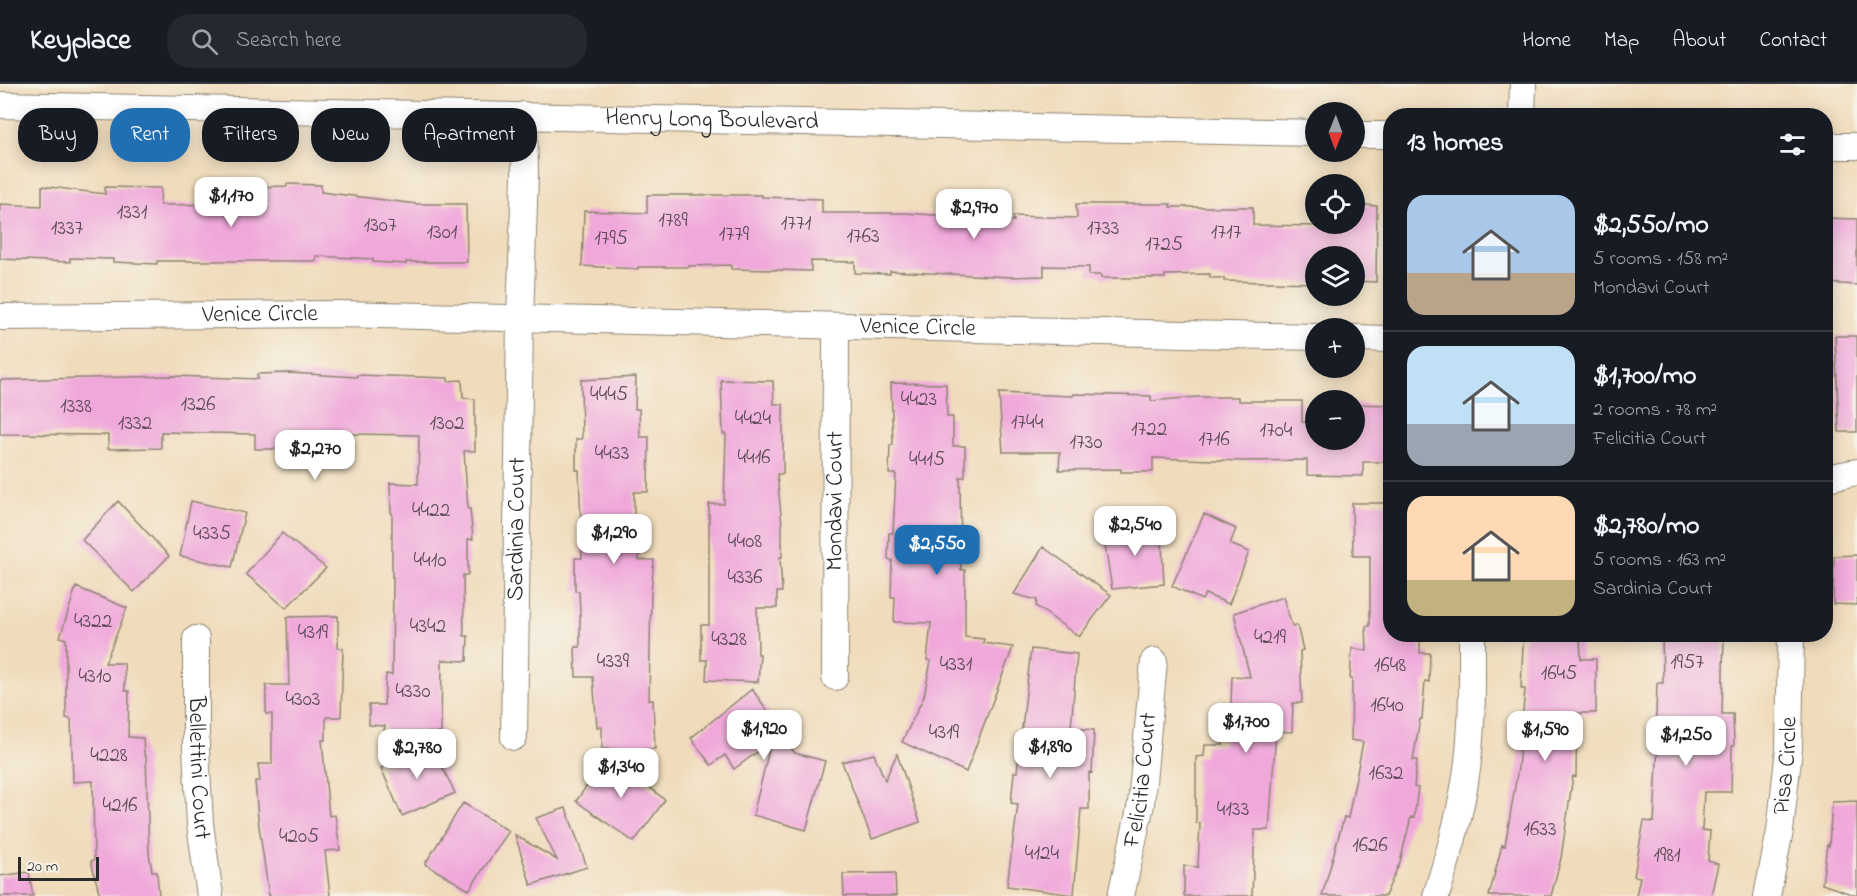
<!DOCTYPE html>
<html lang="en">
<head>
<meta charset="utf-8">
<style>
  body { margin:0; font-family:"Indie Flower",sans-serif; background:#242831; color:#f1f3f6; height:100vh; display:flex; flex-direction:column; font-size:22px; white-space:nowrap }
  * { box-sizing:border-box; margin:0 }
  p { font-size:20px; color:#9ea1a6 }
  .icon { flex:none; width:33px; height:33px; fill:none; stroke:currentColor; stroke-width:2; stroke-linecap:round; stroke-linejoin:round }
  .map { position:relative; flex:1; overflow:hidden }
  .sheet { position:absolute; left:1383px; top:24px; width:450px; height:534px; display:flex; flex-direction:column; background:#171b24; border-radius:24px; box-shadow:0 3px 15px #0003 }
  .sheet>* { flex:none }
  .hud { position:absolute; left:18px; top:24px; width:570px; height:54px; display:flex; gap:12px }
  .needle { width:39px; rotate:181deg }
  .buttons { position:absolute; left:1305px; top:18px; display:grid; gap:12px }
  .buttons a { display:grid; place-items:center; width:60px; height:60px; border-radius:50%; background:#171b24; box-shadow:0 3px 15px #0003; font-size:30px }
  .scale { position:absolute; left:18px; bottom:15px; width:81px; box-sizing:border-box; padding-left:6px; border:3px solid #2b2b2b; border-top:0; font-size:16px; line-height:21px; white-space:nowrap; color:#2b2b2b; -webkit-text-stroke:4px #f7f3e8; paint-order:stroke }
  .price { position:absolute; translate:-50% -51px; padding:0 14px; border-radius:12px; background:#fff; color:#222; font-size:20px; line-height:39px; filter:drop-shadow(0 2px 3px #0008) }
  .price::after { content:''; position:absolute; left:50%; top:36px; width:18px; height:14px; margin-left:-9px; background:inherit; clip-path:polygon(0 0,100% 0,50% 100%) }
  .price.current { background:#1f6fb2; color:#fff }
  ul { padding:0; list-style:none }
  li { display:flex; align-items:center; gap:18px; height:150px; padding:0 24px }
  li+li { border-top:2px solid #363941 }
  li span { display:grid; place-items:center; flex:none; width:168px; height:120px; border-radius:18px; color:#555 }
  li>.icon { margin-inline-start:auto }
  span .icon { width:72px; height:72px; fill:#fffc; stroke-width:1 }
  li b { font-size:26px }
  h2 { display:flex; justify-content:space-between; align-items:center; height:72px; padding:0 24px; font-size:26px }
  .chip { padding:0 21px; border-radius:24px; background:#171b24; box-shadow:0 3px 15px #0003; font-size:21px; line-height:54px }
  .chip.current { background:#1f6fb2; color:#fff }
  header { display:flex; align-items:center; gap:36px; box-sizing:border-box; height:84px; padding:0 30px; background:#171b24; border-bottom:2px solid #363941 }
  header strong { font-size:28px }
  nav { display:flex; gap:33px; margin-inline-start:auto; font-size:21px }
  .search { width:420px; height:54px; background:#242831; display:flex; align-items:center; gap:15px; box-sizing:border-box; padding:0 21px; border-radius:24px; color:#9ea1a6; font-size:22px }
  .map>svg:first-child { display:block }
</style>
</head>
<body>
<header>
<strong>Keyplace</strong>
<div class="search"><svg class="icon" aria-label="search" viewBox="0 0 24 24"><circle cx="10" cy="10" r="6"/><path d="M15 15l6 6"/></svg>Search here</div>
<nav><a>Home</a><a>Map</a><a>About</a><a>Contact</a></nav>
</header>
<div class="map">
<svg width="1857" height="812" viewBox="0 0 1857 812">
  <rect width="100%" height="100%" fill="#f7f3e8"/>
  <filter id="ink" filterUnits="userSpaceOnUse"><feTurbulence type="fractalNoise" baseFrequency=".0167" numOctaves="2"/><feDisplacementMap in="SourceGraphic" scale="12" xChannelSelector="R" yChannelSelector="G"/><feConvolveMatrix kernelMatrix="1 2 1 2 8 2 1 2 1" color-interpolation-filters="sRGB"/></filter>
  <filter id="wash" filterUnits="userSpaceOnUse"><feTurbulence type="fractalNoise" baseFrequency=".008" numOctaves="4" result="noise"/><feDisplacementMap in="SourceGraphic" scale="24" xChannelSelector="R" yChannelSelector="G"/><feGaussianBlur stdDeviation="1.35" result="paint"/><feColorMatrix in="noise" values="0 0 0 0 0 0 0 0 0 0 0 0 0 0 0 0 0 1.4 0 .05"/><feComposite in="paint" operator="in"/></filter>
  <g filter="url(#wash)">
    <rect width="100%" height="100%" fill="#f0dcbb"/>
    <g id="blocks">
      <!-- building -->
      <path fill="#f0a8da" d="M287 100 321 101V108L417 120H466L467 178H406V180L373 178V175L316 172V177H157V180L113 178V175L70 174V178L0 175V120L42 122V102L105 110V103L161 104 160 121 227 120 228 104 287 102Z
        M647 111H762V113L822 115V129H905L948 132V134L1014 137 1013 132 1077 134 1076 120H1171L1170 123H1253V141L1321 142V140H1354V120L1377 122 1376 198 1354 197V172H1316V199L1224 197V194H1210V190L1165 191V194H1101V191H1089V183L1044 182V192L1011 193 890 187V190L855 189V178L811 177V187L731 185V181L689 182V183H638V185L582 182 584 127 647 129Z
        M1826 134 1857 135V201L1826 199Z
        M1835 252H1857V348H1839Z
        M290 289 357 293V291L448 294V297L462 296 463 314 475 315V367H464L468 425H470L473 455H468V491H463L464 552H468L467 577 442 576 441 649 384 647 385 642 369 641V621H384L386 590 392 591 393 493H392V429H391L390 399 418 400 419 351 351 350V354L284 352V365H255V350L161 348V364L108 365V351L0 350V296L173 292 258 295 257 290Z
        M636 293 635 325H639L640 353H649L648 408H634V448H639V476H654L651 509 649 616H653L655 665H602V643H597L593 593H576L575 563H580V529L579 507H575V474H582L579 386H576V355H582L581 296Z
        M721 296 773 297 774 320H783V390H777L782 441V473H780L782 508H777V524H757L758 570H760L758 598 706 596 707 576H701V541H709V420H724L726 350H723Z
        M891 299 946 300 947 333H953V362H965V393H960L961 486H965V553L984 555 983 559 1013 563 966 688 902 658 924 612 931 577 927 576 931 539 894 538 895 513H891L892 476 888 475 889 449H893L896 390H889L890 361H893Z
        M999 309 1073 312V310L1151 312V317L1196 313H1238V317H1302V338L1316 339V356H1354V320L1390 321V378H1363V392L1307 391V376L1243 377 1153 374V388H1121V385L1059 386 1060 368H1003Z
        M118 417 169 472 134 508 82 456Z
        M191 417 245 429 232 483 180 472Z
        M1352 419H1390V550H1420V569H1430L1429 598 1425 597 1422 635H1420L1413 676H1417L1414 703 1418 704 1414 734 1411 733 1400 778 1385 812H1322L1344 733 1348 734 1363 658 1351 656 1352 595H1350L1352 564 1367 567 1366 542H1370V472H1353Z
        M1204 430 1236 445 1230 460 1249 468 1229 520 1205 510 1202 516 1172 502Z
        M1161 440 1164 500 1112 505 1103 449Z
        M282 449 326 484 286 524 246 490Z
        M1043 463 1111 511 1079 553 1036 522 1037 516 1014 510Z
        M1857 471V521L1833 520 1834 472Z
        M76 503 127 524 105 579H124L125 607H129L128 653 143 654 144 671 146 672 149 770 152 787 157 788 159 812H100L91 777 94 776 93 697 73 698 71 635 66 634V555L60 553Z
        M1283 513 1292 542 1297 541 1303 566 1300 567 1302 619H1293L1292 648 1276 647 1269 746H1255L1252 812H1184V782L1198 783 1200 739H1196V673L1204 672 1205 661H1223V648H1230L1232 592 1250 593 1234 529Z
        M338 532V564H343L341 633H326V656H322L329 732 335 731 340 766 325 767 330 812H269L258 735 255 697H260L258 680H272V630H266V601H289L287 533Z
        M1525 550H1580L1581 575H1596V629H1577L1576 693 1573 692 1561 774 1551 812H1489L1502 761 1505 762 1518 684 1525 605H1521L1523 562Z
        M1662 550H1724L1722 630H1733L1734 662H1732L1731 708H1704L1702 746 1710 747 1708 777 1718 780 1711 812H1636L1640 793 1634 792 1644 737 1654 738 1658 659H1655L1657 599H1663Z
        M1031 565 1077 570 1071 644 1094 646 1092 689 1089 688V725H1081L1074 811 1007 802 1018 720 1011 719 1014 688H1017Z
        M752 605 770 630 765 633 795 669 825 677 806 746 753 731 771 658 734 685 725 671 711 681 691 654Z
        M431 660 455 709 402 732 381 684Z
        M874 670 885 696 897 670 920 738 872 755 842 678Z
        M609 671 665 716 634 758 576 717Z
        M1857 717V812L1822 800 1827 761 1829 762 1832 718Z
        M463 719 509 747 469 806 425 780Z
        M566 724 587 783 531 801 515 751 557 776 536 734Z
        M29 788 33 812H0V792Z
        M895 789 896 812H844L843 790Z"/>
    </g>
  </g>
  <g filter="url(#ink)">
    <use href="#blocks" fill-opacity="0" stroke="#8e8473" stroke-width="1.5"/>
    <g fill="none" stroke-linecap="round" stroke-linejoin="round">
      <!-- street casing -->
      <g stroke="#8e8473" stroke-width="28">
        <g id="street">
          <path id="s1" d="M0 21 1316 49"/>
          <path d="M1522 32 1523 0"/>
          <path d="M1354 51H1390"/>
          <path d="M1826 62H1857"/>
          <path id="s2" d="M0 233 339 230 1316 253"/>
          <path d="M1354 254 1390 255"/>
          <path d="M1826 394 1857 388"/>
          <path id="s3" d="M196 555V664L200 740 210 812"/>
          <path id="s4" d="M835 593 836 242"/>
          <path id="s5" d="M514 653 520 235 525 91 524 31"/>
          <path id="s6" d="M1121 812 1141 720 1154 577"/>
          <path d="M1436 812C1449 770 1461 729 1467 685 1473 641 1472 595 1472 550"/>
          <path id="s7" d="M1767 812 1780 747 1789 665 1791 550"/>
        </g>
      </g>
      <!-- street -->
      <use href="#street" stroke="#fff" stroke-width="26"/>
    </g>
  </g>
  <g text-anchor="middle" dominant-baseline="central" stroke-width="4.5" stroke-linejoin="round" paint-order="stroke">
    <!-- number labels -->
    <g font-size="21" fill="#5c4a57">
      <text x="132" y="129">1331</text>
      <text x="673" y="137">1789</text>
      <text x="796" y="140">1771</text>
      <text x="380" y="142">1307</text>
      <text x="67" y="145">1337</text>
      <text x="1103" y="145">1733</text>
      <text x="442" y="149">1301</text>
      <text x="1226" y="149">1717</text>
      <text x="734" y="151">1779</text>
      <text x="863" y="153">1763</text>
      <text x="611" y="155">1795</text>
      <text x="1164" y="161">1725</text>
      <text x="609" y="311">4445</text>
      <text x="919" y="316">4423</text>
      <text x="198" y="321">1326</text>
      <text x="76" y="323">1338</text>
      <text x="753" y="335">4424</text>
      <text x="1027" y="339">1744</text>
      <text x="135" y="340">1332</text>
      <text x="447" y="340">1302</text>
      <text x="1149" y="346">1722</text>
      <text x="1276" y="347">1704</text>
      <text x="1214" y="356">1716</text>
      <text x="1086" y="359">1730</text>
      <text x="612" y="370">4433</text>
      <text x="754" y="374">4416</text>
      <text x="927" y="376">4415</text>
      <text x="431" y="427">4422</text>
      <text x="212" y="450">4335</text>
      <text x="745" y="458">4408</text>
      <text x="430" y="477">4410</text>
      <text x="745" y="494">4336</text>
      <text x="93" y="538">4322</text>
      <text x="428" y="543">4342</text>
      <text x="313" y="549">4319</text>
      <text x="1270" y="554">4219</text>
      <text x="729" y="556">4328</text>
      <text x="613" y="578">4339</text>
      <text x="1687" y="579">1957</text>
      <text x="956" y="581">4331</text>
      <text x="1390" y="582">1648</text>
      <text x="1559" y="590">1645</text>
      <text x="95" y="593">4310</text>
      <text x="413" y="608">4330</text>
      <text x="303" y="616">4303</text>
      <text x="1387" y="622">1640</text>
      <text x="944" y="649">4319</text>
      <text x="109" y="672">4228</text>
      <text x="1386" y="690">1632</text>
      <text x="120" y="722">4216</text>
      <text x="1233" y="726">4133</text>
      <text x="1540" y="746">1633</text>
      <text x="299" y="753">4205</text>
      <text x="1370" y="762">1626</text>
      <text x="1042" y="770">4124</text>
      <text x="1667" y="772">1981</text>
    </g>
    <!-- street labels -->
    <g font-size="24" fill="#2b2b2b" stroke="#f7f3e8">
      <text stroke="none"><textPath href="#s1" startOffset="712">Henry Long Boulevard</textPath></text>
      <text stroke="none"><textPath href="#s2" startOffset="260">Venice Circle</textPath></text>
      <text stroke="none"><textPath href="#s2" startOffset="918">Venice Circle</textPath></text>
      <text stroke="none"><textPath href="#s4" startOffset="176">Mondavi Court</textPath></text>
      <text stroke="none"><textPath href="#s5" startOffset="208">Sardinia Court</textPath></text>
      <text stroke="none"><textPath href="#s7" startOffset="132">Pisa Circle</textPath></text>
      <text stroke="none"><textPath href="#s3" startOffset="129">Bellettini Court</textPath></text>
      <text stroke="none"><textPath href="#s6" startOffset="118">Felicitia Court</textPath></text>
    </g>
  </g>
</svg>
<div class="buttons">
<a><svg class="needle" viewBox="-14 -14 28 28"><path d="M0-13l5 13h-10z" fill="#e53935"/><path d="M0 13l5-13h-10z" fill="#9ea1a6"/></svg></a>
<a><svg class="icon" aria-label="locate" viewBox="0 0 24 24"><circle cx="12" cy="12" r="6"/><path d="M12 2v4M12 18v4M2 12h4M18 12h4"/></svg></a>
<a><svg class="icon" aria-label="layers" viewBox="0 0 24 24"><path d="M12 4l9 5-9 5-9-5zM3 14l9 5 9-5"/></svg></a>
<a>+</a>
<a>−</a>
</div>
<div class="scale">20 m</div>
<b class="price" style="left:231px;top:144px">$1,170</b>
<b class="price" style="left:974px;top:156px">$2,970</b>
<b class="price" style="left:315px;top:397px">$2,270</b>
<b class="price" style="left:1135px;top:473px">$2,540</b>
<b class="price" style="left:614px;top:481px">$1,290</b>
<b class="price current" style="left:937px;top:492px">$2,550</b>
<b class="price" style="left:1246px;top:670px">$1,700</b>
<b class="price" style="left:764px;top:677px">$1,920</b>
<b class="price" style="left:1545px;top:678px">$1,590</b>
<b class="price" style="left:1686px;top:683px">$1,250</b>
<b class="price" style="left:1050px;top:695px">$1,890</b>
<b class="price" style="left:417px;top:696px">$2,780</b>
<b class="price" style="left:621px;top:715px">$1,340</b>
<div class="hud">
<a class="chip">Buy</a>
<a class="chip current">Rent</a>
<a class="chip">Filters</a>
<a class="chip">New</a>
<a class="chip">Apartment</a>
</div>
<section class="sheet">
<h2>13 homes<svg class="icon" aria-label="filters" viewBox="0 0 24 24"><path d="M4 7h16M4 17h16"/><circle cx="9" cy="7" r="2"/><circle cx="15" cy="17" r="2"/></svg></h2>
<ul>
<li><span style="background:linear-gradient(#a9c7e8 65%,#b9a48a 0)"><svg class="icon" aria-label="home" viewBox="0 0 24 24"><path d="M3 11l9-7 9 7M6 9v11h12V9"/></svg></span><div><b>$2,550/mo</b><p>5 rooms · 158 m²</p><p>Mondavi Court</p></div></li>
<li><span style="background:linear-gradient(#bfe0f5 65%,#9aa5b1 0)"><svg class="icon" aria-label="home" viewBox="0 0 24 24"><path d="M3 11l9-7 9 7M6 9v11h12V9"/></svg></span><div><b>$1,700/mo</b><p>2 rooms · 78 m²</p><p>Felicitia Court</p></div></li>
<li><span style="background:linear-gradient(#ffd9b3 70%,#c2b280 0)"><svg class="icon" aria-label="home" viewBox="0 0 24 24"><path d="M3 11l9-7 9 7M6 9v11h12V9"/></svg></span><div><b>$2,780/mo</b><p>5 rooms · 163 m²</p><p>Sardinia Court</p></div></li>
</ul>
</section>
</div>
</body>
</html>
